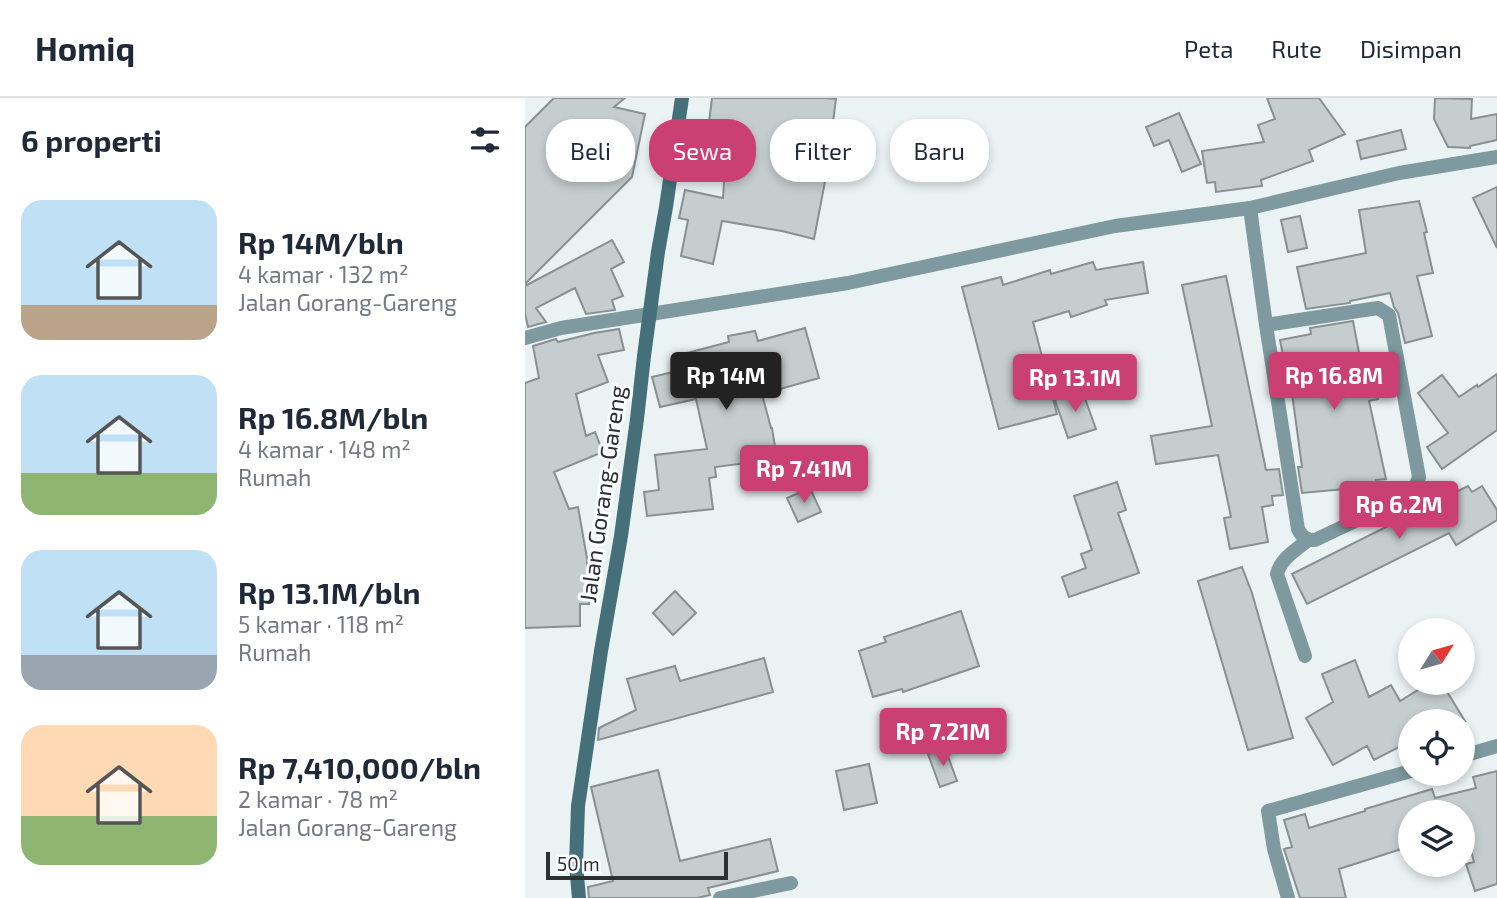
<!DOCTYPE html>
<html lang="id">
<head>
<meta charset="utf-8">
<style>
  body { margin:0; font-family:"Exo 2",sans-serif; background:#f2f2f3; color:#1f2937; height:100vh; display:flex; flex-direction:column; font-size:26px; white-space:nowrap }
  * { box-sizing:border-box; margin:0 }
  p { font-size:23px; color:#747a83 }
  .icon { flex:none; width:38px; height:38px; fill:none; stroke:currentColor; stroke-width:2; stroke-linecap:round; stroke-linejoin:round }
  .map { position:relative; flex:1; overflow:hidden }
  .panel { display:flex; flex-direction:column; background:#fff; width:525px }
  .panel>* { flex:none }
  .banner { position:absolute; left:21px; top:21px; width:665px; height:63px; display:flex; gap:14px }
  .needle { width:46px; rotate:53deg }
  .tools { position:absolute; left:873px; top:520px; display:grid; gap:14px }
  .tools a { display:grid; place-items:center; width:77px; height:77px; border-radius:50%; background:#fff; box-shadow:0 4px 10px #0003; font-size:35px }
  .scale { position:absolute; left:21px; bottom:18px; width:182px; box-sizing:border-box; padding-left:7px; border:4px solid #2d3031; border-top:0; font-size:19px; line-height:24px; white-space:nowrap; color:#2d3031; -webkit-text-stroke:5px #fbfeff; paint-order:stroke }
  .price { position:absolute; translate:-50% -60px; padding:0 16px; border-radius:7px; background:#cb4072; color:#fff; font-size:23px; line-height:46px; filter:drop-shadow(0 2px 4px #0008) }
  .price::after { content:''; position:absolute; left:50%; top:42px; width:21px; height:16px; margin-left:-10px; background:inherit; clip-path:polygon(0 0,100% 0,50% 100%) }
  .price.current { background:#222; color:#fff }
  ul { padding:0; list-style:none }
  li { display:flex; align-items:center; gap:21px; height:175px; padding:0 21px }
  li span { display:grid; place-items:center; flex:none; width:196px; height:140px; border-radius:21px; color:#555 }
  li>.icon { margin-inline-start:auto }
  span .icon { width:84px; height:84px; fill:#fffc; stroke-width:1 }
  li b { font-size:30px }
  h2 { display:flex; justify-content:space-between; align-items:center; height:84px; padding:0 21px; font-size:30px }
  .pill { padding:0 24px; border-radius:28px; background:#fff; box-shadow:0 4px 10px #0003; font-size:24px; line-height:63px }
  .pill.current { background:#cb4072; color:#fff }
  header { display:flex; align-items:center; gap:42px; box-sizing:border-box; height:98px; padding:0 35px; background:#fff; border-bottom:2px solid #e0e1e3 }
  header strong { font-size:33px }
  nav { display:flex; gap:38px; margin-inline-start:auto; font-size:24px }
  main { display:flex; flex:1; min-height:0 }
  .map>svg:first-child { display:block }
</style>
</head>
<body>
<header>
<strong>Homiq</strong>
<nav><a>Peta</a><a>Rute</a><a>Disimpan</a></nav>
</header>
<main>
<section class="panel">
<h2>6 properti<svg class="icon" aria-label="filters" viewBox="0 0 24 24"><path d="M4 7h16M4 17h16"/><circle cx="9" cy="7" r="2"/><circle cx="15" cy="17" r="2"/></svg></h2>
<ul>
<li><span style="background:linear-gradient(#bfe0f5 75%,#b9a48a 0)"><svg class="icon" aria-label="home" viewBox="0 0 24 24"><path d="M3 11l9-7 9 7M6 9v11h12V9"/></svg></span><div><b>Rp 14M/bln</b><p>4 kamar · 132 m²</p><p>Jalan Gorang-Gareng</p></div></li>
<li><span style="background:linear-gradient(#bfe0f5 70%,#8fb573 0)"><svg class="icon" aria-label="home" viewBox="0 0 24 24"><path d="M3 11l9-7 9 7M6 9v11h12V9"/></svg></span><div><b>Rp 16.8M/bln</b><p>4 kamar · 148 m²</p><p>Rumah</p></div></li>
<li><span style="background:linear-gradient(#bfe0f5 75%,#9aa5b1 0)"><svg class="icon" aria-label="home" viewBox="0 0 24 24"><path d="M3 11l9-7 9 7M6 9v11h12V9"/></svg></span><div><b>Rp 13.1M/bln</b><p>5 kamar · 118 m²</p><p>Rumah</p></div></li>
<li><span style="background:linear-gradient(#ffd9b3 65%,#8fb573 0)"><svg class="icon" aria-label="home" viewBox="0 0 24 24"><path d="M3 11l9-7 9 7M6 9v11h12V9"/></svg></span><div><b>Rp 7,410,000/bln</b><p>2 kamar · 78 m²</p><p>Jalan Gorang-Gareng</p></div></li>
</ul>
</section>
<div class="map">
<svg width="972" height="800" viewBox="0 0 972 800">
  <rect width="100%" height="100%" fill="#eaf2f4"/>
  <!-- building -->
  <path fill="#c5cdce" stroke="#889091" stroke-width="2" d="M29 0H100L89 9 120 16 107 79 0 186V29Z
    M187 0H299L311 1 308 24 330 26 327 49 307 47 289 141 257 133 197 123 188 166 156 158 163 122 154 120 160 92 198 100 202 35 183 32Z
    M742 0H794L820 36 784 52 788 63 736 82 737 88 691 94 690 84 682 85 677 53 739 44 733 27 750 21Z
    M910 0 947 1 946 21 972 16V42L945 48V50L923 49 909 21Z
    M654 15 676 66 657 74 644 42 629 48 621 29Z
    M876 32 881 51 836 61 832 43Z
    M972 89V150L948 100Z
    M894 103 902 134 899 135 908 175 892 178 907 238 880 245 873 215 869 209 865 195 825 203V205L781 211 772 169 841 155 834 112Z
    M775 118 782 150 763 154 756 122Z
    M87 142 99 164 86 171 98 198 87 202 90 212 61 216 50 190 11 210 21 224 3 229 0 216V188Z
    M568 164 571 172 618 164 623 195 580 202 582 207 546 219 544 213 508 224 532 316 474 331 437 189 476 179 478 187 525 172 526 176Z
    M701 178 741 372 754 371 758 397 747 398 748 407 737 409 743 444 705 451 699 420 706 419 693 357 631 366 626 338 687 328 657 187Z
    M828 223 835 260 844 258 848 278 853 301 844 303 861 381 851 382 853 398 822 403 820 391 777 395 773 369H777L764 273H761L755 242 786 236 785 230Z
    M280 230 294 280 237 296 246 330H247L252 361 190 369 191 379 184 380 188 411 122 418 119 394 134 392 130 357 182 351 171 301 135 309 127 279 165 270 162 255 204 244 203 238 230 233 233 243Z
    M94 231 99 252 73 257 83 284 51 296 61 338 70 334 78 354 29 374 44 411 53 409 62 460 64 506H55V528L0 530V285L14 280 8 248 31 241 33 244 69 235Z
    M972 276V332L917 371 902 349 923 335 893 295 917 277 934 299 952 287 953 289Z
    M557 292 571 331 543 340 530 302Z
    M592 384 601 412 593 415 614 475 544 499 537 479 561 470 556 456 567 452 549 398Z
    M943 388 947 394 957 388 972 412V422L931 447 924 435 782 506 767 476Z
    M285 390 296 414 273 424 262 400Z
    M717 469 727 495 768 640 723 652 673 483Z
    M150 493 171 515 148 537 128 515Z
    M436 513 454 568 378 594 377 591 348 599 334 553 361 544 359 539Z
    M239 560 248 594 73 642 74 630 111 612 102 581 150 568 155 583Z
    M830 562 844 599 866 587 875 603 906 584H916L940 623H886V643L849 662 842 648 808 667 781 620 808 604 797 576Z
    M420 650 432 683 415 689 403 656Z
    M344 666 352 705 319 712 311 673Z
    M133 672 155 763 245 741 253 773 183 790 185 797 172 800H64L63 789 88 783 66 689Z
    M972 673V786L950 793 941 766 949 764 938 722V714H886V748L814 771 821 800H775L759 751 767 749 759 722 780 716 784 730 840 713V711L907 691 910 700 951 690 948 679Z"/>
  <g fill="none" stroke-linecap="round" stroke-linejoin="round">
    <!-- minor -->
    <path stroke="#7e999f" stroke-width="14" d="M725 110 741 227 773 431C777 439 781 442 790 442L847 415 890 390 894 379 864 217 853 210 741 227
      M780 558 752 476C756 460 771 452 783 442
      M938 658 972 648
      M195 800 266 785
      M763 800 749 751 743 713 886 673"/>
    <!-- tertiary -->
    <path stroke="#7e999f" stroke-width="14" d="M0 240 36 230 323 185 590 128 725 110 874 75 972 59"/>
    <!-- secondary -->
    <path stroke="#467079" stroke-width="14" d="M54 800 51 767 53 708 76 553 96 438 112 321 119 258 133 154 141 109 157 0"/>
  </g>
  <g text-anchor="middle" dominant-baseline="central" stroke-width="6" stroke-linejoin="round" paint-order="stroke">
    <!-- street labels -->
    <g font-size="23" fill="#2d3031" stroke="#fbfeff">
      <text transform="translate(77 396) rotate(-82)">Jalan Gorang-Gareng</text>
    </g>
  </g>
</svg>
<div class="tools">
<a><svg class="needle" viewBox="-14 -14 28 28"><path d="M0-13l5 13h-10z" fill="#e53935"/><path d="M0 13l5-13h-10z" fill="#747a83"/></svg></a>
<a><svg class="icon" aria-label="locate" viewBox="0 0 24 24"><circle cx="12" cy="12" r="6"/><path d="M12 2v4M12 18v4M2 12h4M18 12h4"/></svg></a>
<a><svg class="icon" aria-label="layers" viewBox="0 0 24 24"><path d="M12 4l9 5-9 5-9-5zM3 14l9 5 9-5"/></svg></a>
</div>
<div class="scale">50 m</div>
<b class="price current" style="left:201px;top:314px">Rp 14M</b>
<b class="price" style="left:809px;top:314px">Rp 16.8M</b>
<b class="price" style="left:550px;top:316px">Rp 13.1M</b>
<b class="price" style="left:279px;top:407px">Rp 7.41M</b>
<b class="price" style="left:874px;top:443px">Rp 6.2M</b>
<b class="price" style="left:418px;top:670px">Rp 7.21M</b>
<div class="banner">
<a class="pill">Beli</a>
<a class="pill current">Sewa</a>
<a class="pill">Filter</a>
<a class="pill">Baru</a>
</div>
</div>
</main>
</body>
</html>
